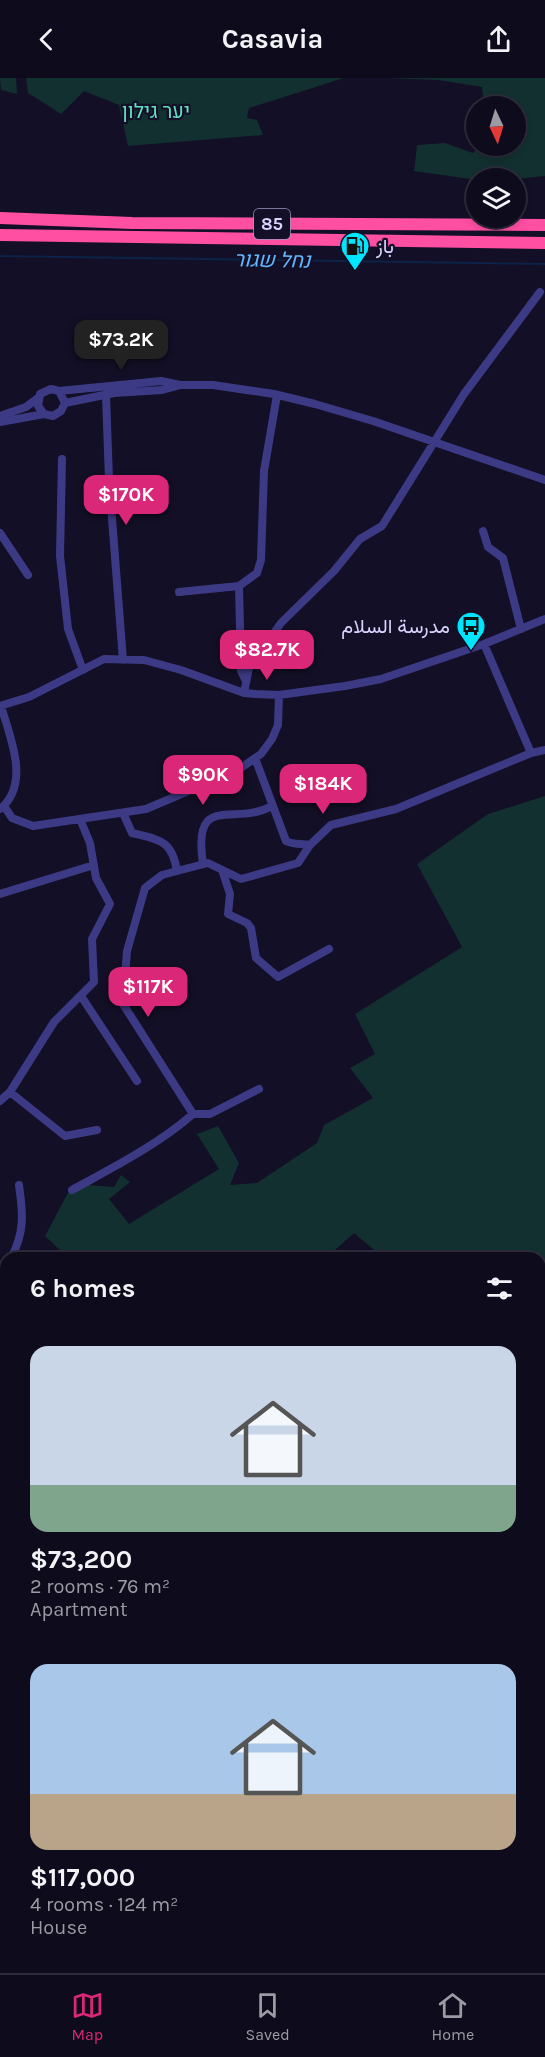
<!DOCTYPE html>
<html lang="en">
<head>
<meta charset="utf-8">
<style>
  body { margin:0; font-family:Karla,Vazirmatn,Heebo,sans-serif; background:#1c1929; color:#f1f3f6; height:100vh; display:flex; flex-direction:column; font-size:22px; white-space:nowrap }
  * { box-sizing:border-box; margin:0 }
  p { font-size:20px; color:#9b9ba3 }
  .icon { flex:none; width:33px; height:33px; fill:none; stroke:currentColor; stroke-width:2; stroke-linecap:round; stroke-linejoin:round }
  .map { position:relative; flex:1; overflow:hidden }
  .drawer { position:absolute; left:0px; top:1174px; width:546px; height:722px; display:flex; flex-direction:column; background:#0e0b1c; border-radius:18px 18px 0 0; box-shadow:0 3px 9px #0003,0 0 0 2px #2e2b3b }
  .drawer>* { flex:none }
  .needle { width:39px; rotate:176deg }
  .fabs { position:absolute; left:466px; top:18px; display:grid; gap:12px }
  .fabs a { display:grid; place-items:center; width:60px; height:60px; border-radius:50%; background:#0e0b1c; box-shadow:0 3px 9px #0003,0 0 0 2px #2e2b3b; font-size:30px }
  .price { position:absolute; translate:-50% -51px; padding:0 14px; border-radius:12px; background:#db2777; color:#fff; font-size:20px; line-height:39px; filter:drop-shadow(0 2px 3px #0008) }
  .price::after { content:''; position:absolute; left:50%; top:36px; width:18px; height:14px; margin-left:-9px; background:inherit; clip-path:polygon(0 0,100% 0,50% 100%) }
  .price.current { background:#222; color:#fff }
  ul { padding:0; list-style:none }
  li { display:grid; align-content:center; gap:12px; height:318px; padding:0 30px }
  li span { display:grid; place-items:center; height:186px; border-radius:18px; color:#555 }
  li>.icon { margin-inline-start:auto }
  span .icon { width:108px; height:108px; fill:#fffc; stroke-width:1 }
  li b { font-size:26px }
  h2 { display:flex; justify-content:space-between; align-items:center; height:72px; padding:0 30px; font-size:26px }
  header { display:flex; justify-content:space-between; align-items:center; height:78px; padding:0 30px; background:#0e0b1c; font-size:27px; font-weight:700 }
  .dock { display:flex; justify-content:space-around; align-items:center; height:84px; border-top:2px solid #2e2b3b; background:#0e0b1c; font-size:16px; color:#9b9ba3 }
  .dock a { display:grid; justify-items:center; gap:3px }
  .dock .current { color:#db2777 }
  .map>svg:first-child { display:block }
</style>
</head>
<body>
<header><svg class="icon" aria-label="back" viewBox="0 0 24 24"><path d="M15 5l-7 7 7 7"/></svg>Casavia<svg class="icon" aria-label="share" viewBox="0 0 24 24"><path d="M12 15V3M7 8l5-5 5 5M5 13v7h14v-7"/></svg></header>
<div class="map">
<svg width="545" height="1895" viewBox="0 0 545 1895">
  <rect width="100%" height="100%" fill="#130f26"/>
  <!-- green -->
  <path fill="#12302f" d="M0 0H16L17 16 1 12Z
    M26 0H344L249 30 247 40 257 42 263 57 128 68 119 27 84 13 61 36 28 15Z
    M385 0H545V98L516 101 477 102 414 93 417 67 445 65 473 75 479 68H516V28H484L482 9 439 2Z
    M545 718V1500L540 1501V1180H378L373 1171 354 1155 326 1180H68L45 1158 70 1111 87 1107 114 1109 121 1097 130 1104 109 1121 129 1146 219 1091 197 1056 218 1048 239 1085 230 1107 257 1105 317 1065 324 1047 373 1020 350 990 375 976 355 936 462 869 417 786 488 736Z
    M6 1257V1671L0 1672V1263Z
    M545 1503V1736L540 1734V1505Z
    M6 1675V1890H353L351 1895H0V1676Z"/>
  <g fill="none" stroke-linecap="round" stroke-linejoin="round">
    <!-- stream -->
    <path stroke="#0c2248" stroke-width="2" d="M0 178 545 186"/>
    <!-- minor -->
    <path stroke="#3d3a85" stroke-width="8" d="M59 313 161 303 180 307H213L274 316 315 326 373 343 545 402
      M106 317 109 402 123 582
      M65 325 114 315 162 312 177 308
      M0 338 26 329 38 320
      M0 344 44 336 53 338 61 333 65 325 59 313 51 311 40 316 38 328 44 336
      M62 381 60 478 68 551 83 592
      M483 453 488 469 503 480 521 551
      M0 455 28 497
      M179 514 239 508
      M484 566 531 675
      M246 603 241 593 239 508 257 495 261 482 264 393 277 317
      M244 615 249 590 281 545 334 493 360 461 382 448 464 316 540 214
      M0 628 29 619 104 581 144 582 181 592 244 615 256 616 279 617 345 608 381 601 484 566 545 541
      M255 680 286 763C294 767 301 765 310 767
      M4 728 12 740 33 748 146 731 238 692 261 676 272 661 278 647 279 617
      M0 731C31 706 10 659 1 628
      M123 735 132 755C160 762 172 762 177 793L208 785 241 801 298 785 310 767 331 747 396 731 531 675 545 672
      M203 786C192 713 234 749 272 728
      M222 792 230 816 228 836 247 845 251 850 256 880 278 899 329 871
      M177 793 162 797 145 810 127 873 123 926 193 1036H210L259 1011
      M0 816 94 787
      M81 918 137 1003
      M10 1014 65 1058 97 1052
      M0 1023 10 1014 54 944 94 904 92 861 110 826 96 800 90 765 80 741
      M72 1112C112 1090 159 1066 193 1036
      M11 1180C25 1154 23 1135 19 1107
      M0 1201 6 1190"/>
    <!-- highway -->
    <path stroke="#ff4fa3" stroke-width="12" d="M0 140 132 145 545 147
      M0 157 545 165"/>
  </g>
  <!-- icons -->
  <defs>
    <g id="fuel-pin" transform="scale(1.5)"><path d="M0 17L-7.5 6A9.5 9.5 0 1 1 7.5 6Z" fill="#00e5ff" stroke="#130f26"/><path d="M-5.5-6h7V0h2V4h1.3V-2.5L3-4.5l.8-.8L6-3V5H2.5V1h-1V6h-7ZM-4.2-4.7v3.2H.2V-4.7Z" fill="#111"/></g>
    <g id="bus-pin" transform="scale(1.5)"><path d="M0 17L-7.5 6A9.5 9.5 0 1 1 7.5 6Z" fill="#00e5ff" stroke="#130f26"/><path d="M-5-6H5V4H4V6H2V4H-2V6H-4V4H-5ZM-3.5-4V0h7V-4ZM-3.5 1.2v1.5H-2V1.2ZM2 1.2v1.5H3.5V1.2Z" fill="#111"/></g>
  </defs>
  <g fill-rule="evenodd">
    <use href="#fuel-pin" x="355" y="168"/>
    <use href="#bus-pin" x="471" y="548"/>
  </g>
  <g text-anchor="middle" dominant-baseline="central" stroke-width="4.5" stroke-linejoin="round" paint-order="stroke">
    <!-- shield labels -->
    <rect fill="#130f26" stroke="#9e99be" stroke-width="1.5" x="254" y="131" width="36" height="30" rx="4.5"/>
    <g font-size="18" font-weight="bold" fill="#d9d4ff">
      <text x="272" y="146">85</text>
    </g>
    <!-- park labels -->
    <g font-size="20" fill="#5fe0c0" stroke="#130f26">
      <text x="156" y="33">יער גילון</text>
    </g>
    <!-- poi labels -->
    <g font-size="20" fill="#d9d4ff" stroke="#130f26" text-anchor="start">
      <text x="376" y="168">باز</text>
      <text x="450" y="548" text-anchor="end">مدرسة السلام</text>
    </g>
    <!-- water labels -->
    <g font-size="21" font-style="italic" fill="#62b6ff" stroke="#130f26">
      <text transform="translate(272 182) rotate(1)">נחל שגור</text>
    </g>
  </g>
</svg>
<div class="fabs">
<a><svg class="needle" viewBox="-14 -14 28 28"><path d="M0-13l5 13h-10z" fill="#e53935"/><path d="M0 13l5-13h-10z" fill="#9b9ba3"/></svg></a>
<a><svg class="icon" aria-label="layers" viewBox="0 0 24 24"><path d="M12 4l9 5-9 5-9-5zM3 14l9 5 9-5"/></svg></a>
</div>
<b class="price current" style="left:121px;top:293px">$73.2K</b>
<b class="price" style="left:126px;top:448px">$170K</b>
<b class="price" style="left:267px;top:603px">$82.7K</b>
<b class="price" style="left:203px;top:728px">$90K</b>
<b class="price" style="left:323px;top:737px">$184K</b>
<b class="price" style="left:148px;top:940px">$117K</b>
<section class="drawer">
<h2>6 homes<svg class="icon" aria-label="filters" viewBox="0 0 24 24"><path d="M4 7h16M4 17h16"/><circle cx="9" cy="7" r="2"/><circle cx="15" cy="17" r="2"/></svg></h2>
<ul>
<li><span style="background:linear-gradient(#c9d6e8 75%,#7fa58c 0)"><svg class="icon" aria-label="home" viewBox="0 0 24 24"><path d="M3 11l9-7 9 7M6 9v11h12V9"/></svg></span><div><b>$73,200</b><p>2 rooms · 76 m²</p><p>Apartment</p></div></li>
<li><span style="background:linear-gradient(#a9c7e8 70%,#b9a48a 0)"><svg class="icon" aria-label="home" viewBox="0 0 24 24"><path d="M3 11l9-7 9 7M6 9v11h12V9"/></svg></span><div><b>$117,000</b><p>4 rooms · 124 m²</p><p>House</p></div></li>
</ul>
</section>
</div>
<nav class="dock">
<a class="current"><svg class="icon" aria-label="map" viewBox="0 0 24 24"><path d="M3 6l6-2 6 2 6-2v14l-6 2-6-2-6 2zM9 4v14M15 6v14"/></svg>Map</a>
<a><svg class="icon" aria-label="saved" viewBox="0 0 24 24"><path d="M7 4h10v16l-5-4-5 4z"/></svg>Saved</a>
<a><svg class="icon" aria-label="home" viewBox="0 0 24 24"><path d="M3 11l9-7 9 7M6 9v11h12V9"/></svg>Home</a>
</nav>
</body>
</html>
